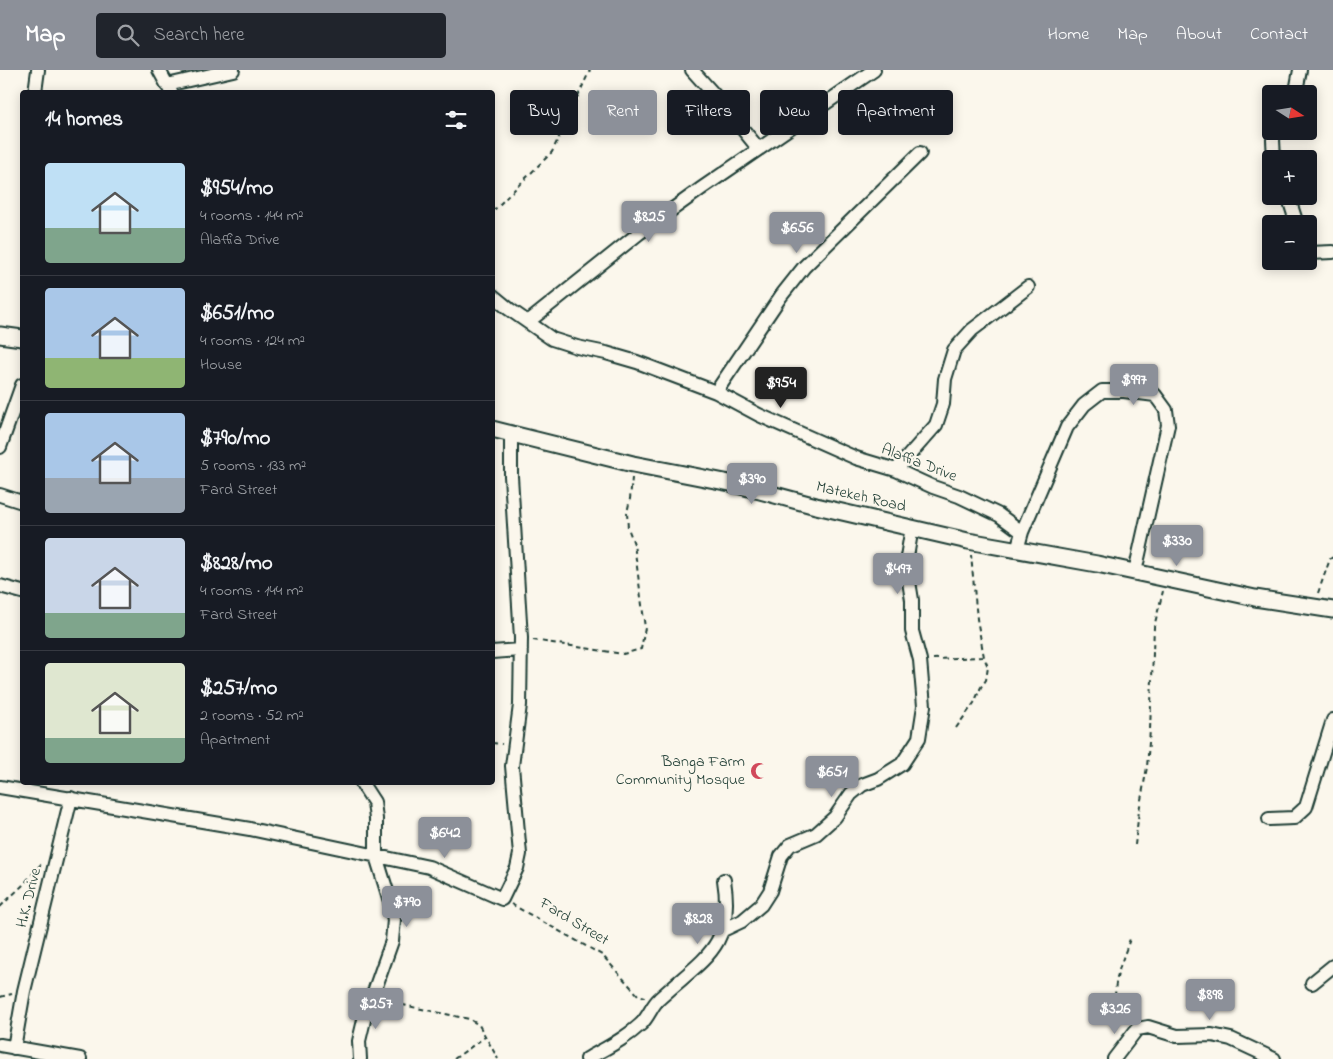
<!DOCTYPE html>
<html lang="en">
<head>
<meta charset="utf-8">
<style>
  body { margin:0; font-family:"Indie Flower",sans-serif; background:#20242c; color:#f1f3f6; height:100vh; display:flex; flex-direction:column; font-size:19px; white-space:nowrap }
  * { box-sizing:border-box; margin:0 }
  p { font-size:16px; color:#9ea1a6 }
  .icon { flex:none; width:28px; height:28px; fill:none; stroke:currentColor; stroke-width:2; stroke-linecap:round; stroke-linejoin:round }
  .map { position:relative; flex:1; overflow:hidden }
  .drawer { position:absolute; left:20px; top:20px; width:475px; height:695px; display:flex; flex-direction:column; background:#171b24; border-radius:5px; box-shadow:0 2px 12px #0003 }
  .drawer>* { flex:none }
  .top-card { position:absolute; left:510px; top:20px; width:475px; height:45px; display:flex; gap:10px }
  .needle { width:32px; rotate:102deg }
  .buttons { position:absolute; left:1262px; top:15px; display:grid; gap:10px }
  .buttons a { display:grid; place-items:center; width:55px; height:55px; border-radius:5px; background:#171b24; box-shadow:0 2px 12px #0003; font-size:25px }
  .price { position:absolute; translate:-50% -42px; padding:0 11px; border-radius:5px; background:#8c9099; color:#fff; font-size:16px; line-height:32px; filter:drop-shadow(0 1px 2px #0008) }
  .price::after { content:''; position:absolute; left:50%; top:30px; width:15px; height:11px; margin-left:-8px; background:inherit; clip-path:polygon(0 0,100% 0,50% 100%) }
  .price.on { background:#222; color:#fff }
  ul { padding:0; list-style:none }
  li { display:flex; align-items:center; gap:15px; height:125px; padding:0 25px }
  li+li { border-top:1px solid #363941 }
  li span { display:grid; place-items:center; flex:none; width:140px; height:100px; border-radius:5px; color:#555 }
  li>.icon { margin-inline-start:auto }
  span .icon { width:60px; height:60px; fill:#fffc; stroke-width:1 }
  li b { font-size:21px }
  h2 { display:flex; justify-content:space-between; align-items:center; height:60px; padding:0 25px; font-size:21px }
  .pill { padding:0 18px; border-radius:5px; background:#171b24; box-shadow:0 2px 12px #0003; font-size:18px; line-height:45px }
  .pill.on { background:#8c9099; color:#fff }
  header { display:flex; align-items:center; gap:30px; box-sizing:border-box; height:70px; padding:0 25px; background:#8c9099; color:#fff }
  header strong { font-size:24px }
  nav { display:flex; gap:28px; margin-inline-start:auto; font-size:18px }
  .search { width:350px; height:45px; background:#20242c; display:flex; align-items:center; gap:12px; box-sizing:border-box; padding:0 18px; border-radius:5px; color:#9ea1a6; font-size:19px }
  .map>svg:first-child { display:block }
</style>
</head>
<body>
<header>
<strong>Map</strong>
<div class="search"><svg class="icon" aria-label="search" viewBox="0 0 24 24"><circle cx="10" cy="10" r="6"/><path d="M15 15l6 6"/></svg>Search here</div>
<nav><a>Home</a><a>Map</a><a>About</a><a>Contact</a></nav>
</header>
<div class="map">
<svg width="1333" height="989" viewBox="0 0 1333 989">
  <rect width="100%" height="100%" fill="#fbf7ec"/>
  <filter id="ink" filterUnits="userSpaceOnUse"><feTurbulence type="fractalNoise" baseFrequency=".02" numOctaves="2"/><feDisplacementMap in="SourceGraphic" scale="10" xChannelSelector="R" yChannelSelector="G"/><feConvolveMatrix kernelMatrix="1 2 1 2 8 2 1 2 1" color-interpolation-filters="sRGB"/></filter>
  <g filter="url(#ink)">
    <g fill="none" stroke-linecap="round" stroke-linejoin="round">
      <!-- minor casing -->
      <g stroke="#1f3d34" stroke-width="16">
        <path id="minor" d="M159 0 171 22
          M692 0 719 30 758 78
          M167 15 233 0
          M35 22 38 0
          M1293 24 1297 16 1300 0
          M1274 89 1273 70 1275 61
          M1288 126 1297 154
          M1309 183 1333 182
          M492 225 509 239 552 269 577 277 606 283 637 292 716 322 759 345 856 388 896 400 933 417 959 426 999 445 1022 462 1017 480
          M528 252 638 164 702 118 874 0
          M716 322 781 226 804 197 920 83
          M0 377 22 315
          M896 400 936 355 943 334 945 309 954 280 972 260 1028 217
          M0 425 22 432
          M1022 462 1067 357 1084 335 1102 321H1124L1155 325 1166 340 1168 355 1135 502
          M0 516 22 522
          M492 582 521 580
          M0 717 250 759 429 797 502 829 517 798 520 784 512 696 520 635 521 568 511 406V363
          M1269 749 1294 748 1306 737 1333 650
          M723 860 742 851 761 835 770 821 781 786 790 775 816 764 835 747 851 724 862 715 878 709 902 694 919 668 924 636 920 590 912 561V530L906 493 912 457
          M1312 913 1333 896
          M0 975 80 989
          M14 978 24 921 71 728
          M360 989 359 971 364 950 392 871 394 850 390 831 376 786V749L374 732 361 712
          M587 989C606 978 625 969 641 954 649 946 652 935 659 929 702 889 735 878 724 810
          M1114 989 1137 959 1148 957 1177 966 1212 965 1231 969 1274 989"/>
      </g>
      <!-- tertiary casing -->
      <g stroke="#1f3d34" stroke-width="19">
        <path id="tertiary" d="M0 265 22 268
          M492 359 633 394 730 413 816 436 968 471 1097 494 1255 528 1333 540"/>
      </g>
      <!-- path -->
      <path stroke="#1f3d34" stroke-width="2" stroke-dasharray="5 4" stroke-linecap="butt" d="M492 139H495L552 82 590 0
        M1318 523 1330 489 1333 487
        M533 570 623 584 641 579 645 558 634 474 628 458 627 443 630 429 632 408
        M933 589 983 587
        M956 658 974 633 981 617 986 610 988 597 984 587 977 549 971 485
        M492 673 502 674
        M1135 775 1139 741 1147 697 1150 660 1154 557 1163 521
        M511 834 602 885 638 925 645 927
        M0 837 22 816 42 793
        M0 927 12 924
        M384 931 469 949 479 955 498 989
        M1129 949C1123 944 1117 938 1116 930 1112 911 1125 884 1131 866
        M454 989 485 967"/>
      <!-- minor -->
      <use href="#minor" stroke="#fbf7ec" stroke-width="12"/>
      <!-- tertiary -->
      <use href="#tertiary" stroke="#fbf7ec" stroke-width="15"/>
    </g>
  </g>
  <!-- icons -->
  <defs>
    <g id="mosque-bare" transform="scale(1.35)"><path d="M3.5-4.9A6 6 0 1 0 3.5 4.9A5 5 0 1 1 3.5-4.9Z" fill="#d1495b" stroke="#fbf7ec" stroke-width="2.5" paint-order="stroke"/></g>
  </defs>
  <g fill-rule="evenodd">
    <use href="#mosque-bare" x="759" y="701"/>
  </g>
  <g text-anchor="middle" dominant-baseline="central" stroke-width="4.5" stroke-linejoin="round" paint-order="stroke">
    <!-- street labels -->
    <g font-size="16" fill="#1f3d34" stroke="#fbf7ec">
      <text transform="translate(919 393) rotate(21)">Alaffia Drive</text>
      <text transform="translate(861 427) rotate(13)">Matekeh Road</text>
      <text transform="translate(29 828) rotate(-76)">H.K. Drive</text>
      <text transform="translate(574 852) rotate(31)">Fard Street</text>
    </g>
    <!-- poi labels -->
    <g font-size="16" fill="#1f3d34" stroke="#fbf7ec" text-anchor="end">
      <text x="745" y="692">Banga Farm<tspan x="745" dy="18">Community Mosque</tspan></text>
    </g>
  </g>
</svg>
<div class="buttons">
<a><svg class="needle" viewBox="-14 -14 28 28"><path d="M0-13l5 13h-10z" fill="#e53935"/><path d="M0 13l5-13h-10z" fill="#9ea1a6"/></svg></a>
<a>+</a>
<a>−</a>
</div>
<b class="price" style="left:649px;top:173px">$825</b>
<b class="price" style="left:797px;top:184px">$656</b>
<b class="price" style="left:1134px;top:336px">$997</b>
<b class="price on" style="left:781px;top:339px">$954</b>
<b class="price" style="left:752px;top:435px">$390</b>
<b class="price" style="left:1177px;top:497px">$330</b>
<b class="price" style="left:898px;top:525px">$497</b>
<b class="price" style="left:832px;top:728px">$651</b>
<b class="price" style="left:445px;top:789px">$642</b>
<b class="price" style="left:407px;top:858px">$790</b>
<b class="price" style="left:698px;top:875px">$828</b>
<b class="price" style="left:1210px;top:951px">$898</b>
<b class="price" style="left:376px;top:960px">$257</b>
<b class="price" style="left:1115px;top:965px">$326</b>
<div class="top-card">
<a class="pill">Buy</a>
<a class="pill on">Rent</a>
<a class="pill">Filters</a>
<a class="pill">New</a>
<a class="pill">Apartment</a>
</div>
<section class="drawer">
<h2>14 homes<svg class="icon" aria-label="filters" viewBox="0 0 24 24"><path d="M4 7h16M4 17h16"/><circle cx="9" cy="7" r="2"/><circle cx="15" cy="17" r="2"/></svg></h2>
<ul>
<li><span style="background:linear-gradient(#bfe0f5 65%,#7fa58c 0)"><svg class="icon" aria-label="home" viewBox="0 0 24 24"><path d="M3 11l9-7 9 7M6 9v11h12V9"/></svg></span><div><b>$954/mo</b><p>4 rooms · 144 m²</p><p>Alaffia Drive</p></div></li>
<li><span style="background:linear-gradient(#a9c7e8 70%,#8fb573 0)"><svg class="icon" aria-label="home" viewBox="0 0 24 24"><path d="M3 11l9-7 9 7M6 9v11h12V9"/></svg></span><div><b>$651/mo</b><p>4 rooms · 124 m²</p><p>House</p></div></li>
<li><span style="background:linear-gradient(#a9c7e8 65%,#9aa5b1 0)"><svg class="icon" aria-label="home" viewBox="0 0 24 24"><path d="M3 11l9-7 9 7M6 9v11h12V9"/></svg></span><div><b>$790/mo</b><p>5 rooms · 133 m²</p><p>Fard Street</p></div></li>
<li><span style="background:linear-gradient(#c9d6e8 75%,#7fa58c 0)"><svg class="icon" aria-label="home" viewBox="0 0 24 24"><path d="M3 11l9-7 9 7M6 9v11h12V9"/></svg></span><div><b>$828/mo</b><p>4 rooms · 144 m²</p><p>Fard Street</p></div></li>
<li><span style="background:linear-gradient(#dfe7d0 75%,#7fa58c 0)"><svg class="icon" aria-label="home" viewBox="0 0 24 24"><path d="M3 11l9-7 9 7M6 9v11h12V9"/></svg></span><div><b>$257/mo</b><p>2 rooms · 52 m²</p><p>Apartment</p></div></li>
</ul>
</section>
</div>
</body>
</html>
